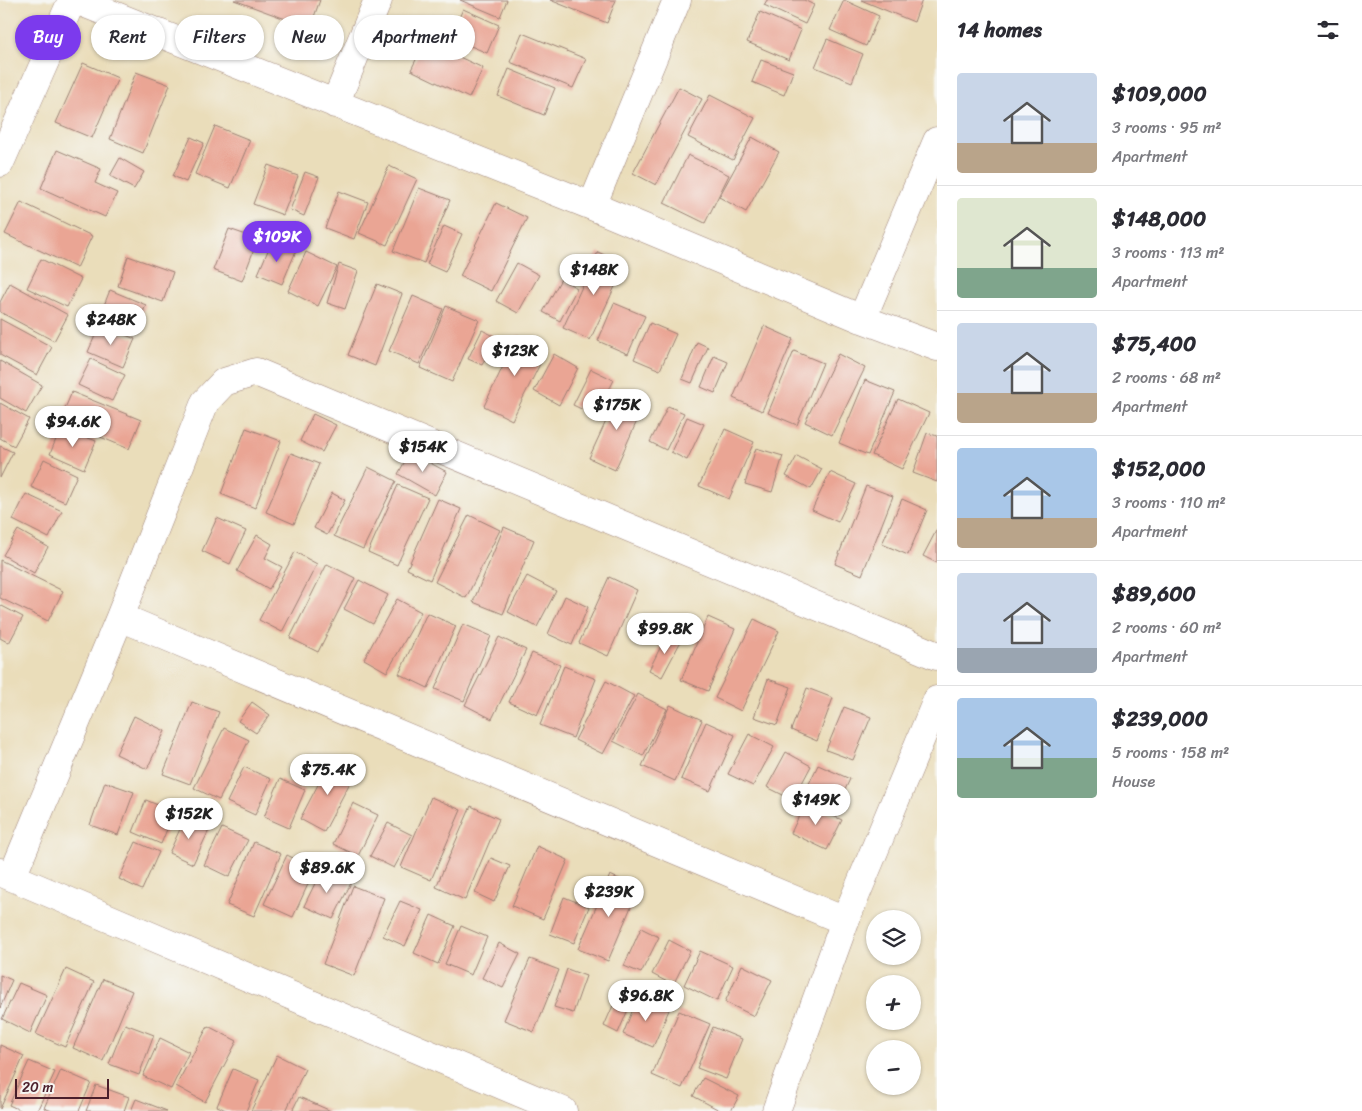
<!DOCTYPE html>
<html lang="en">
<head>
<meta charset="utf-8">
<style>
  body { margin:0; font-family:Sriracha,sans-serif; background:#f7f7f7; color:#2b2b33; height:100vh; display:flex; flex-direction:column; font-size:19px; white-space:nowrap }
  * { box-sizing:border-box; margin:0 }
  p { font-size:16px; color:#7c7c81 }
  .icon { flex:none; width:28px; height:28px; fill:none; stroke:currentColor; stroke-width:2; stroke-linecap:round; stroke-linejoin:round }
  .map { position:relative; flex:1; overflow:hidden }
  .side { display:flex; flex-direction:column; background:#fff; width:425px }
  .side>* { flex:none }
  .hud { position:absolute; left:15px; top:15px; width:475px; height:45px; display:flex; gap:10px }
  .tools { position:absolute; left:866px; top:910px; display:grid; gap:10px }
  .tools a { display:grid; place-items:center; width:55px; height:55px; border-radius:50%; background:#fff; box-shadow:0 1px 4px #0004; font-size:25px }
  .scale { position:absolute; left:15px; bottom:12px; width:94px; box-sizing:border-box; padding-left:5px; border:2px solid #4a1f2b; border-top:0; font-size:14px; line-height:18px; white-space:nowrap; color:#4a1f2b; -webkit-text-stroke:4px #f6f6f2; paint-order:stroke }
  .price { position:absolute; translate:-50% -42px; padding:0 11px; border-radius:18px; background:#fff; color:#222; font-size:16px; line-height:32px; filter:drop-shadow(0 1px 2px #0008) }
  .price::after { content:''; position:absolute; left:50%; top:30px; width:15px; height:11px; margin-left:-8px; background:inherit; clip-path:polygon(0 0,100% 0,50% 100%) }
  .price.active { background:#7c3aed; color:#fff }
  ul { padding:0; list-style:none }
  li { display:flex; align-items:center; gap:15px; height:125px; padding:0 20px }
  li+li { border-top:1px solid #e1e1e2 }
  li span { display:grid; place-items:center; flex:none; width:140px; height:100px; border-radius:5px; color:#555 }
  li>.icon { margin-inline-start:auto }
  span .icon { width:60px; height:60px; fill:#fffc; stroke-width:1 }
  li b { font-size:21px }
  h2 { display:flex; justify-content:space-between; align-items:center; height:60px; padding:0 20px; font-size:21px }
  .chip { padding:0 18px; border-radius:22px; background:#fff; box-shadow:0 1px 4px #0004; font-size:18px; line-height:45px }
  .chip.active { background:#7c3aed; color:#fff }
  main { display:flex; flex:1; min-height:0 }
  .map>svg:first-child { display:block }
</style>
</head>
<body>
<main>
<div class="map">
<svg width="937" height="1111" viewBox="0 0 937 1111">
  <rect width="100%" height="100%" fill="#f6f6f2"/>
  <filter id="ink" filterUnits="userSpaceOnUse"><feTurbulence type="fractalNoise" baseFrequency=".02" numOctaves="2"/><feDisplacementMap in="SourceGraphic" scale="10" xChannelSelector="R" yChannelSelector="G"/><feConvolveMatrix kernelMatrix="1 2 1 2 8 2 1 2 1" color-interpolation-filters="sRGB"/></filter>
  <filter id="wash" filterUnits="userSpaceOnUse"><feTurbulence type="fractalNoise" baseFrequency=".0096" numOctaves="4" result="noise"/><feDisplacementMap in="SourceGraphic" scale="20" xChannelSelector="R" yChannelSelector="G"/><feGaussianBlur stdDeviation="1.12" result="paint"/><feColorMatrix in="noise" values="0 0 0 0 0 0 0 0 0 0 0 0 0 0 0 0 0 1.4 0 .05"/><feComposite in="paint" operator="in"/></filter>
  <g filter="url(#wash)">
    <rect width="100%" height="100%" fill="#eaddba"/>
    <g id="blocks">
      <!-- building -->
      <path fill="#eaa594" d="M234 0H320L310 28Z
        M460 0H507L500 17Z
        M550 0H616L607 23Z
        M767 0H804L814 5 805 24 764 5Z
        M844 0 879 16 866 46 830 30Z
        M861 0H922L914 22Z
        M463 9 499 25 487 53 450 37Z
        M760 12 801 30 789 60 747 42Z
        M522 33 586 59 573 88 510 62Z
        M827 39 863 54 852 82 815 67Z
        M425 41 483 68 469 98 411 70Z
        M761 60 793 72 784 95 752 82Z
        M83 63 118 78 92 138 56 123Z
        M509 69 555 88 544 115 498 96Z
        M136 72 170 85 143 153 110 139Z
        M679 87 702 99 656 185 633 173Z
        M710 95 755 118 733 160 688 137Z
        M215 126 250 140 230 188 195 174Z
        M191 137 204 143 186 182 173 176Z
        M752 137 779 152 746 212 719 197Z
        M57 150 101 169 95 183 117 193 105 217 41 188Z
        M688 155 729 175 705 223 664 203Z
        M120 158 144 172 134 189 110 176Z
        M268 165 298 176 283 215 253 204Z
        M389 166 417 179 387 245 359 233Z
        M305 172 319 177 304 216 290 210Z
        M419 188 450 200 424 263 393 251Z
        M339 191 368 202 354 239 325 228Z
        M21 202 92 236 77 268 5 234Z
        M496 203 527 218 491 291 460 276Z
        M444 226 462 234 445 272 427 264Z
        M229 229 258 239 242 281 213 270Z
        M272 241 296 251 282 284 258 274Z
        M306 252 337 267 318 306 288 291Z
        M598 252 625 265 590 340 563 328Z
        M128 256 173 272 163 302 118 286Z
        M41 259 81 279 67 307 27 288Z
        M517 263 539 275 518 313 496 301Z
        M339 264 358 271 345 309 327 303Z
        M561 279 577 288 560 321 543 312Z
        M10 283 68 315 54 341 0 312V302Z
        M377 284 402 294 375 366 348 355Z
        M110 290 146 305 134 333 99 318Z
        M413 296 443 309 419 364 389 351Z
        M614 303 645 316 628 354 598 341Z
        M446 306 479 320 452 382 420 368Z
        M0 319 52 347 37 375 0 355Z
        M650 323 676 334 660 370 634 359Z
        M100 324 135 339 123 367 88 352Z
        M764 326 793 339 762 411 733 398Z
        M482 330 496 337 482 365 468 359Z
        M518 335 547 350 512 420 484 406Z
        M697 342 708 347 692 383 682 379Z
        M794 351 823 363 797 425 768 413Z
        M554 354 578 368 559 405 534 391Z
        M838 354 865 368 832 435 805 422Z
        M714 356 728 362 715 393 701 387Z
        M91 359 125 375 112 401 78 385Z
        M0 361 42 385 26 413 0 398Z
        M591 369 614 380 596 416 573 405Z
        M865 380 895 392 868 455 839 443Z
        M620 391 645 403 615 470 589 458Z
        M72 392 141 420 129 449 60 420Z
        M898 399 929 413 902 469 872 455Z
        M0 403 29 419 14 446 0 438Z
        M668 406 684 413 666 450 650 442Z
        M313 414 336 425 322 452 300 441Z
        M687 417 704 424 687 460 671 452Z
        M61 427 96 441 84 469 50 454Z
        M246 428 281 441 255 508 221 494Z
        M725 429 754 442 729 499 699 486Z
        M927 433 937 436V482L913 473Z
        M0 446 13 452 0 478Z
        M756 448 783 456 772 492 745 484Z
        M410 452 447 472 435 495 398 474Z
        M291 453 319 464 294 524 266 512Z
        M797 456 822 469 811 489 786 476Z
        M44 459 77 475 65 502 31 487Z
        M368 467 396 481 363 549 334 536Z
        M830 472 856 484 838 522 812 510Z
        M398 485 428 498 397 565 368 552Z
        M866 486 893 496 862 575 835 564Z
        M332 493 345 500 327 535 314 528Z
        M26 494 62 511 49 538 13 520Z
        M438 499 461 509 430 580 407 569Z
        M902 499 927 510 908 555 882 544Z
        M469 515 500 530 466 598 435 582Z
        M217 518 246 531 230 564 202 551Z
        M504 527 534 540 503 614 473 602Z
        M937 529V563L923 556Z
        M18 530 48 547 34 573 3 555Z
        M257 535 272 544 265 558 282 567 269 589 237 571Z
        M295 552 317 564 282 632 259 620Z
        M0 560 63 591 48 621 0 598Z
        M327 564 355 578 318 652 290 638Z
        M527 576 556 591 537 627 508 612Z
        M609 577 637 590 608 656 579 643Z
        M359 580 388 595 373 624 344 609Z
        M565 596 588 607 572 645 548 634Z
        M397 599 421 612 387 672 364 659Z
        M0 605 23 617 9 643 0 638Z
        M427 613 456 626 428 688 399 674Z
        M708 617 735 629 708 691 681 680Z
        M754 619 779 631 741 711 715 698Z
        M463 624 491 636 464 701 435 689Z
        M667 634 681 641 662 677 649 670Z
        M499 637 526 650 492 719 465 705Z
        M532 653 560 665 537 715 509 702Z
        M564 666 596 679 573 738 540 725Z
        M768 679 791 687 777 725 754 717Z
        M606 681 634 696 603 754 575 740Z
        M807 688 833 698 817 741 791 730Z
        M638 694 667 709 643 756 613 741Z
        M192 702 219 712 190 784 163 774Z
        M252 702 270 715 256 733 238 721Z
        M670 705 702 720 675 781 642 766Z
        M844 707 871 717 853 760 826 750Z
        M134 716 165 731 147 769 116 754Z
        M706 722 735 735 710 791 681 779Z
        M224 728 249 740 219 800 194 788Z
        M749 734 774 747 753 786 728 774Z
        M786 752 811 766 793 800 767 787Z
        M331 760 355 773 324 832 300 819Z
        M818 765 850 779 836 809 804 794Z
        M244 767 271 779 255 815 227 802Z
        M280 779 305 790 289 828 264 817Z
        M105 782 134 792 118 835 90 825Z
        M431 797 461 810 431 880 401 867Z
        M146 800 174 812 161 844 133 832Z
        M353 803 378 815 358 856 333 844Z
        M805 803 842 820 827 850 791 833Z
        M471 806 499 819 465 900 436 887Z
        M186 816 210 828 193 864 169 853Z
        M388 823 412 835 394 868 370 856Z
        M222 828 248 840 229 877 204 865Z
        M136 842 159 852 142 890 119 879Z
        M254 842 281 854 254 916 227 905Z
        M537 846 568 860 543 919 512 906Z
        M287 855 315 869 293 917 264 904Z
        M491 858 510 866 494 902 475 893Z
        M322 869 351 883 333 919 304 906Z
        M610 875 639 888 608 961 578 949Z
        M353 886 384 898 354 976 323 964Z
        M564 897 589 907 574 943 550 934Z
        M400 901 422 910 405 946 383 936Z
        M431 915 455 926 438 964 414 953Z
        M461 926 487 937 471 975 445 964Z
        M641 928 659 937 641 973 624 966Z
        M669 940 690 951 673 985 652 974Z
        M499 943 520 954 503 988 482 978Z
        M700 951 733 966 717 1001 684 985Z
        M530 959 559 970 534 1032 504 1020Z
        M742 965 772 980 754 1016 725 1002Z
        M66 969 94 982 65 1047 36 1034Z
        M567 969 586 976 573 1013 554 1007Z
        M0 975 12 980 0 1008Z
        M103 979 132 991 103 1061 73 1048Z
        M19 983 47 995 30 1033 2 1019Z
        M619 992 633 998 618 1033 604 1026Z
        M638 997 669 1010 653 1047 623 1034Z
        M679 1011 710 1024 682 1088 652 1075Z
        M125 1024 154 1035 139 1075 109 1064Z
        M208 1026 237 1041 205 1102 176 1086Z
        M713 1027 742 1039 726 1079 697 1068Z
        M160 1038 189 1052 171 1089 143 1076Z
        M0 1045 24 1056 0 1109Z
        M277 1055 305 1069 286 1111H251Z
        M29 1061 55 1072 37 1111H22L9 1105Z
        M233 1069 259 1080 246 1111H228L217 1106Z
        M61 1070 91 1083 79 1111H52L44 1108Z
        M703 1078 739 1096 731 1111H721L693 1096Z
        M96 1085 129 1097 124 1111H86Z
        M299 1097 331 1111H292Z
        M136 1099 167 1111H131Z"/>
    </g>
  </g>
  <g filter="url(#ink)">
    <use href="#blocks" fill-opacity="0" stroke="#9a7e72" stroke-width="1"/>
    <g fill="none" stroke-linecap="round" stroke-linejoin="round">
      <!-- street casing -->
      <g stroke="#9a7e72" stroke-width="29">
        <path id="street" d="M76 0 592 206 862 319 937 347
          M335 104 378 0
          M0 163 72 0
          M592 206 677 0
          M862 319 937 141
          M120 617 845 921
          M0 872 563 1111
          M12 877 120 617 205 402 224 382 256 372 937 656
          M776 1111 845 921 937 700"/>
      </g>
      <!-- street -->
      <use href="#street" stroke="#fff" stroke-width="28"/>
    </g>
  </g>
</svg>
<div class="tools">
<a><svg class="icon" aria-label="layers" viewBox="0 0 24 24"><path d="M12 4l9 5-9 5-9-5zM3 14l9 5 9-5"/></svg></a>
<a>+</a>
<a>−</a>
</div>
<div class="scale">20 m</div>
<b class="price active" style="left:277px;top:263px">$109K</b>
<b class="price" style="left:594px;top:296px">$148K</b>
<b class="price" style="left:111px;top:346px">$248K</b>
<b class="price" style="left:515px;top:377px">$123K</b>
<b class="price" style="left:617px;top:431px">$175K</b>
<b class="price" style="left:73px;top:448px">$94.6K</b>
<b class="price" style="left:423px;top:473px">$154K</b>
<b class="price" style="left:665px;top:655px">$99.8K</b>
<b class="price" style="left:328px;top:796px">$75.4K</b>
<b class="price" style="left:816px;top:826px">$149K</b>
<b class="price" style="left:189px;top:840px">$152K</b>
<b class="price" style="left:327px;top:894px">$89.6K</b>
<b class="price" style="left:609px;top:918px">$239K</b>
<b class="price" style="left:646px;top:1022px">$96.8K</b>
<div class="hud">
<a class="chip active">Buy</a>
<a class="chip">Rent</a>
<a class="chip">Filters</a>
<a class="chip">New</a>
<a class="chip">Apartment</a>
</div>
</div>
<section class="side">
<h2>14 homes<svg class="icon" aria-label="filters" viewBox="0 0 24 24"><path d="M4 7h16M4 17h16"/><circle cx="9" cy="7" r="2"/><circle cx="15" cy="17" r="2"/></svg></h2>
<ul>
<li><span style="background:linear-gradient(#c9d6e8 70%,#b9a48a 0)"><svg class="icon" aria-label="home" viewBox="0 0 24 24"><path d="M3 11l9-7 9 7M6 9v11h12V9"/></svg></span><div><b>$109,000</b><p>3 rooms · 95 m²</p><p>Apartment</p></div></li>
<li><span style="background:linear-gradient(#dfe7d0 70%,#7fa58c 0)"><svg class="icon" aria-label="home" viewBox="0 0 24 24"><path d="M3 11l9-7 9 7M6 9v11h12V9"/></svg></span><div><b>$148,000</b><p>3 rooms · 113 m²</p><p>Apartment</p></div></li>
<li><span style="background:linear-gradient(#c9d6e8 70%,#b9a48a 0)"><svg class="icon" aria-label="home" viewBox="0 0 24 24"><path d="M3 11l9-7 9 7M6 9v11h12V9"/></svg></span><div><b>$75,400</b><p>2 rooms · 68 m²</p><p>Apartment</p></div></li>
<li><span style="background:linear-gradient(#a9c7e8 70%,#b9a48a 0)"><svg class="icon" aria-label="home" viewBox="0 0 24 24"><path d="M3 11l9-7 9 7M6 9v11h12V9"/></svg></span><div><b>$152,000</b><p>3 rooms · 110 m²</p><p>Apartment</p></div></li>
<li><span style="background:linear-gradient(#c9d6e8 75%,#9aa5b1 0)"><svg class="icon" aria-label="home" viewBox="0 0 24 24"><path d="M3 11l9-7 9 7M6 9v11h12V9"/></svg></span><div><b>$89,600</b><p>2 rooms · 60 m²</p><p>Apartment</p></div></li>
<li><span style="background:linear-gradient(#a9c7e8 60%,#7fa58c 0)"><svg class="icon" aria-label="home" viewBox="0 0 24 24"><path d="M3 11l9-7 9 7M6 9v11h12V9"/></svg></span><div><b>$239,000</b><p>5 rooms · 158 m²</p><p>House</p></div></li>
</ul>
</section>
</main>
</body>
</html>
